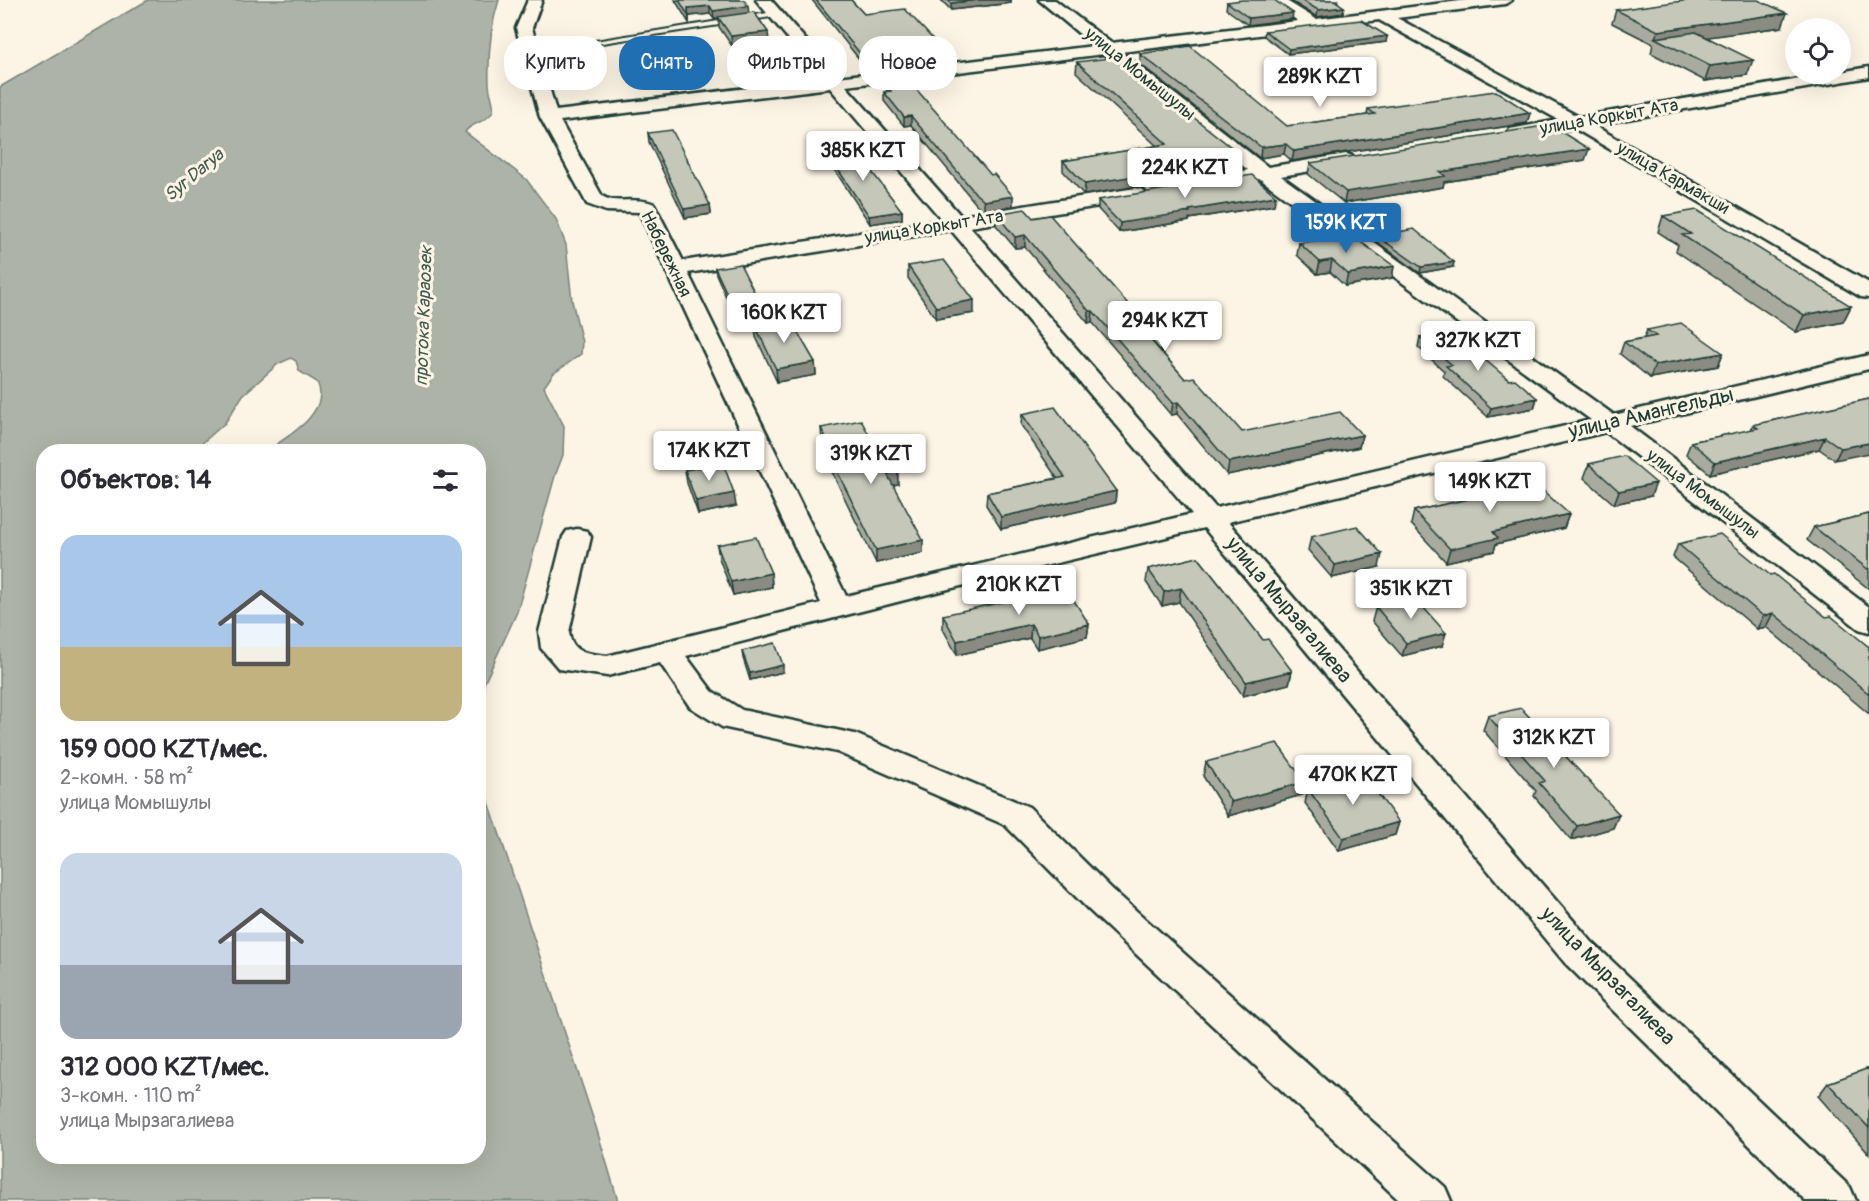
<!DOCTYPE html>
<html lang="ru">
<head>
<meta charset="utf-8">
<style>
  body { margin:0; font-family:Pangolin,sans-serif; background:#f2f2f3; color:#2b2b33; height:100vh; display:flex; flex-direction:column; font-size:22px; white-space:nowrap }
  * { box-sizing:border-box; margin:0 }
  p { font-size:20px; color:#7c7c81 }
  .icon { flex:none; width:33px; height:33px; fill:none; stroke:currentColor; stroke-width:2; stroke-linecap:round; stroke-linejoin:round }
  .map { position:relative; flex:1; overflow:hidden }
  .details { position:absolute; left:36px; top:444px; width:450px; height:720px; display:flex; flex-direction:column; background:#fff; border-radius:24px; box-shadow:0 6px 24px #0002 }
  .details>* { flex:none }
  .banner { position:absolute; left:504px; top:36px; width:570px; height:54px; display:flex; gap:12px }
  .buttons { position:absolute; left:1785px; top:18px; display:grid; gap:12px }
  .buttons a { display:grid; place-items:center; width:66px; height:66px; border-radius:50%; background:#fff; box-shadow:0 6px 24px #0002; font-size:30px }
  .price { position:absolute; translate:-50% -51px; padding:0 14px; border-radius:6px; background:#fff; color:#222; font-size:20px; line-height:39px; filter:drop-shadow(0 2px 3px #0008) }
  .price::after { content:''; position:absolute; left:50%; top:36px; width:18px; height:14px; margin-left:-9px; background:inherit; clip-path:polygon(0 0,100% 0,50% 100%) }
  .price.on { background:#1f6fb2; color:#fff }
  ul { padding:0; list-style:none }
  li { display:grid; align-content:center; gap:12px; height:318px; padding:0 24px }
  li span { display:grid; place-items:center; height:186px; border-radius:18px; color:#555 }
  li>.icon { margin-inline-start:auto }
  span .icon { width:108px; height:108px; fill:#fffc; stroke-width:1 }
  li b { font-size:26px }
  h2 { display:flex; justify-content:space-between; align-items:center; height:72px; padding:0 24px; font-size:26px }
  .pill { padding:0 21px; border-radius:24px; background:#fff; box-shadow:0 6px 24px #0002; font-size:21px; line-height:54px }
  .pill.on { background:#1f6fb2; color:#fff }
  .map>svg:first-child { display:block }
</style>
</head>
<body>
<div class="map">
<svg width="1869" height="1201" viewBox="0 0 1869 1201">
  <rect width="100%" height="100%" fill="#fcf5e5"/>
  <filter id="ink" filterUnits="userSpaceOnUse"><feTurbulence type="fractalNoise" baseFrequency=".0167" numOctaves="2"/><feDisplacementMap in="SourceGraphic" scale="12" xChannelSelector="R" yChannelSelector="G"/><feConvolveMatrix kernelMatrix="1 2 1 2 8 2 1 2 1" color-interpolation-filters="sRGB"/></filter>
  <g filter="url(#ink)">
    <!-- water -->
    <path fill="#aeb3a7" stroke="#758479" stroke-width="1.5" d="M148 0H499C490 27 488 55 489 84 489 94 495 101 493 111 487 123 471 122 465 132L526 179 556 219 566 245 572 301 582 342 581 354 553 374 544 387 564 426 563 455 555 476 517 612 484 684 479 740 478 452 266 451C287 437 332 412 317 382L299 371 296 361 291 358 278 364 243 395 225 423 193 451 44 452V1156H478L479 757 486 793 596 1127 618 1201H0V87Z"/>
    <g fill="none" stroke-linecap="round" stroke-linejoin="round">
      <!-- lane casing -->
      <g stroke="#1f3d34" stroke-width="4">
        <path id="lane" d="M774 12 778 14 777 16 531 54 527 52Z"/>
      </g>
      <!-- street casing -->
      <g stroke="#1f3d34" stroke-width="5">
        <path id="street" d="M528 0H542L532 28 556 111 822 79 756 0H771L838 77 1094 46 1039 0H1055L1111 43 1298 21 1268 0H1285L1316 19 1468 0H1512L1505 4 1397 18 1579 117 1869 67V77L1593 125 1869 283V298L1861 297 1574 128 1516 138 1510 137 1507 133 1510 129 1559 120 1379 20 1121 52 1268 167 1346 154 1353 156 1355 160 1353 164 1281 176 1614 415 1869 355V369L1630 426 1869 607V632L1859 629 1606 432 1228 522 1591 941 1850 1187 1856 1201H1806L1565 963 1204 528 940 591 686 656 712 691 742 710 855 734 1029 807 1113 890 1445 1187 1451 1201H1400L1089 910 1005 825 837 752 722 727 690 707 660 663 607 676 559 669 541 648 539 632 563 537 567 531 577 529 587 531 591 537 569 632C572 655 587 653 607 656L821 603 639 212 606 211 587 204 540 117 516 28ZM1104 54 1248 170 1207 177 1204 181 1207 185 1214 187 1260 179 1591 420 1216 508 970 227 1136 200 1143 198 1146 194 1143 190 1136 188 961 216 846 86ZM830 88 942 220 683 261 654 204C637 196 614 205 602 196L560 121ZM951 230 1192 514 846 596 688 273Z"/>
      </g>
      <!-- lane -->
      <use href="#lane" fill="#fcf5e5" fill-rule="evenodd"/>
      <!-- street -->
      <use href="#street" fill="#fcf5e5" fill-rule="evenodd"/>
    </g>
    <!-- wall -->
    <path fill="#a9ab9f" stroke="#1f3d34" stroke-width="1.5" d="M675 0H744L749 13 769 42 732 46 719 27V19H714L710 14 689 16V23Z
      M812 0H851L864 14 941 48V54L863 64Z
      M941 0H1011V3L951 10Z
      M1289 0H1338V3L1343 13 1317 17Z
      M1227 2 1292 19 1248 25 1226 9Z
      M1616 10 1782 27 1706 37 1747 75 1705 81 1651 53 1653 44 1612 23Z
      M1265 31 1387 36 1386 42 1288 54 1264 36Z
      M1140 54 1287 126 1367 115 1368 109 1530 113 1527 123 1292 161 1284 154 1260 158 1140 64Z
      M1077 62 1235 159 1236 160 1234 170 1084 195 1063 171V161L1157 146 1076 72Z
      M887 87 1013 206 984 211 976 204 911 125 904 126 884 101V92L887 91Z
      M648 133 710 205 711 214 685 218 649 142Z
      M825 150 902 211V219L870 224 826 157Z
      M1585 160 1444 182 1443 187 1344 203 1308 174 1310 163Z
      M1098 200 1274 205 1189 219V221L1119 232 1098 209Z
      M996 214 1033 218 1147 335 1185 379 1242 432 1362 435 1359 447 1227 475 1177 414 1171 415 1092 322 1088 323 1025 247 1015 248 996 225Z
      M1663 216 1851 306 1843 322 1796 332 1676 251 1678 245 1658 232Z
      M1377 236 1453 267 1420 273 1376 241Z
      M1299 243 1394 266 1392 278 1345 286 1330 272 1317 274 1297 255Z
      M908 266 974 313 936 319 908 278Z
      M715 268 765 317 737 322 716 274Z
      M755 325 815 362 816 375 777 382 756 337Z
      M1647 330 1723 353 1718 366 1650 378 1620 354 1624 342 1644 338Z
      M1420 337 1509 380 1537 398 1534 408 1488 417 1443 376 1444 371 1418 347Z
      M1869 399 1835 460 1819 449 1710 474 1686 454 1691 442 1751 430 1753 425Z
      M1022 414 1116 491 1115 503 1001 529 986 505 987 493 1057 478 1021 425Z
      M821 428 876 448 898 484 893 485 923 553 876 563 831 470 830 458 822 440Z
      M1589 464 1651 496 1614 504 1584 478Z
      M685 470 736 506 698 514 687 483Z
      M1480 489 1569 514 1564 528 1496 544 1494 551 1446 562 1411 524 1414 511 1478 497Z
      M1869 514V589L1807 540 1814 527Z
      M1311 537 1379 567 1332 578 1308 550Z
      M1678 544 1770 575 1826 617 1869 647V714L1766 627 1757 629 1673 557Z
      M717 545 771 573 772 587 733 595 719 558Z
      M1198 557 1263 640 1292 671 1289 684 1243 696 1179 602 1162 606 1146 582 1148 569Z
      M1376 607 1442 646 1402 656 1372 621Z
      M943 615 1089 624 1087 637 1037 649 1030 638 957 655 943 629Z
      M742 651 783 672 750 680 743 658Z
      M1488 716 1619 814 1613 828 1571 840 1534 796 1536 791 1483 730Z
      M1206 762 1302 795 1228 816 1203 776Z
      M1308 789 1399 822 1395 835 1339 851 1305 803Z
      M1869 1068V1154L1818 1096 1828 1083Z"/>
    <!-- shaded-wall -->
    <path fill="#8a8b82" stroke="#1f3d34" stroke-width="1.5" d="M978 0H1011V3L951 10V3Z
      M710 6V14L689 16V23L688 8Z
      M748 6 749 14 714 19 713 11Z
      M1344 7 1343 13 1317 17 1318 10Z
      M1293 13 1292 19 1248 25 1249 18Z
      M1787 13 1782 27 1665 43 1655 38 1658 31Z
      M768 32 769 42 732 46 731 36Z
      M1387 36 1386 42 1288 54 1289 49Z
      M941 48V54L863 64V57Z
      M1753 60 1747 75 1705 81 1710 66Z
      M1530 113 1527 123 1292 161 1294 151Z
      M911 116V125L904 126V117Z
      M1286 144 1284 154 1260 158 1261 147Z
      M1589 149 1585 160 1444 182 1443 187 1344 203 1346 192 1440 172Z
      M1236 151 1234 170 1084 195 1085 184Z
      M1013 196V206L984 211V201Z
      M1276 196 1274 205 1189 219V221L1119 232 1120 223 1189 210Z
      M710 205 711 214 685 218 684 209Z
      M902 211V219L870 224 869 216Z
      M1025 235V247L1015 248V237Z
      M1332 260 1330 272 1317 274 1320 262Z
      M1454 262 1453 267 1420 273 1421 267Z
      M1394 266 1392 278 1345 286 1348 274Z
      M974 300V313L936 319V307Z
      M1851 306 1843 322 1796 332 1804 315Z
      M764 311 765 317 737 322V315Z
      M1089 311H1093L1092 322 1088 323Z
      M1148 329 1147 340 1142 330Z
      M1723 353 1718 366 1650 378 1655 365Z
      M815 362 816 375 777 382 776 369Z
      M1537 398 1534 408 1488 417 1491 408Z
      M1178 402 1177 414 1171 415 1173 403Z
      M1362 435 1359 447 1227 475 1229 462Z
      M1825 437 1819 449 1710 474 1715 462Z
      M1869 443V453L1835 460 1841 448Z
      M898 471V484L887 487V474Z
      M1656 483 1651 496 1614 504 1619 491Z
      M1116 491 1115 503 1001 529V517Z
      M734 493 736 506 698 514 696 501Z
      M1569 514 1564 528 1496 544 1494 551 1446 562 1450 549 1493 532Z
      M923 540V553L876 563V550Z
      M1382 554 1379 567 1332 578 1335 565Z
      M771 573 772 587 733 595 731 582Z
      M1181 588 1179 602 1162 606 1164 592Z
      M1773 613 1766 627 1757 629 1763 616Z
      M1031 624 1030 638 957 655V641Z
      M1089 624 1087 637 1037 649 1038 636Z
      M1446 633 1442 646 1402 656 1406 643Z
      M783 665V672L750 680V673Z
      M1292 671 1289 684 1243 696 1246 682Z
      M1305 782 1302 795 1228 816 1231 802Z
      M1619 814 1613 828 1571 840 1577 826Z
      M1399 822 1395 835 1339 851 1343 838Z"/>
    <!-- building -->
    <path fill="#c5c7b9" stroke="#1f3d34" stroke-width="1.5" d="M679 0H744L748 6 713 11 710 6 688 8V15Z
      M816 0H851L864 14 905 9 941 48 863 57Z
      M948 0H978L951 3Z
      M1242 0H1274L1293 13 1249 18 1227 2Z
      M1301 0H1334L1344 7 1318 10Z
      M1690 0H1758L1787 13 1658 31 1616 10Z
      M754 12 768 32 731 36 718 17Z
      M1361 20 1387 36 1289 49 1265 31Z
      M1696 32 1753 60 1710 66 1655 38Z
      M1190 46 1287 126 1375 114 1368 109 1488 92 1496 91 1530 113 1294 151 1286 144 1261 147 1140 54Z
      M1117 57 1236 151 1227 152 1236 160 1085 184 1063 161 1167 144 1077 62Z
      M903 74 991 175 994 174 1013 196 984 201 976 194 911 116 904 117 884 92 891 91 887 87Z
      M1550 125 1589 149 1440 172 1445 176 1346 192 1310 163Z
      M672 130 710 205 684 209 648 133Z
      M852 146 902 211 869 216 825 150Z
      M1252 175 1276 196 1189 210 1190 212 1120 223 1098 200Z
      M1025 209 1033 218 1050 215 1128 304 1148 329 1142 330 1185 379 1194 377 1242 432 1340 412 1362 435 1229 462 1178 402 1173 403 1093 311H1089L1025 235 1015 237 996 214Z
      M1697 210 1851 306 1804 315 1682 235 1691 234 1663 216Z
      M1414 229 1454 262 1421 267 1377 236Z
      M1351 235 1394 266 1348 274 1332 260 1320 262 1299 243Z
      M944 260 974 300 936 307 908 266Z
      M740 264 764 311 737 315 715 268Z
      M790 319 815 362 776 369 755 325Z
      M1681 323 1723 353 1655 365 1624 342 1656 336 1647 330Z
      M1451 331 1509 380 1515 379 1537 398 1491 408 1446 366 1452 365 1420 337Z
      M1869 399V443L1841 448 1825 437 1715 462 1691 442 1758 428 1753 425Z
      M1055 407 1116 491 1001 517 987 493 1065 477 1022 414Z
      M861 420 876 448 884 446 898 471 887 474 923 540 876 550 830 457 835 456 821 428Z
      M1624 456 1656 483 1619 491 1589 464Z
      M723 463 734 493 696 501 685 470Z
      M1529 478 1569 514 1493 532 1498 538 1450 549 1414 511 1486 495 1480 489Z
      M1869 514V570L1814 527Z
      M1357 526 1382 554 1335 565 1311 537Z
      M1720 534 1770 575 1774 574 1826 617 1831 616 1869 647V694L1773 613 1763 616 1678 544Z
      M756 537 771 573 731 582 717 545Z
      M1198 557 1263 640 1268 639 1292 671 1246 682 1181 588 1164 592 1148 569Z
      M1066 588 1089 624 1038 636 1031 624 957 641 943 615Z
      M1415 598 1446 633 1406 643 1376 607Z
      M775 643 783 665 750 673 742 651Z
      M1521 708 1619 814 1577 826 1539 783 1545 781 1488 716Z
      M1277 743 1305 782 1231 802 1206 762Z
      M1363 774 1399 822 1343 838 1308 789Z
      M1869 1068V1128L1828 1083Z"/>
  </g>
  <g text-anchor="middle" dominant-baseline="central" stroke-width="6" stroke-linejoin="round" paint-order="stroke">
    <!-- far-street labels -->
    <g font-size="18" fill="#1f3d34" stroke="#fcf5e5">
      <text transform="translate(1140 74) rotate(39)">улица Момышулы</text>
      <text transform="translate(1609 117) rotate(-10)">улица Коркыт Ата</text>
      <text transform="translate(1673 178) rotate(30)">улица Кармакши</text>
      <text transform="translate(934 227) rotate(-9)">улица Коркыт Ата</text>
      <text transform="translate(666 254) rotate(64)">Набережная</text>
      <text transform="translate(1703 494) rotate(37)">улица Момышулы</text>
    </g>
    <!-- far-water labels -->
    <g font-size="18" font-style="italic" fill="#435a51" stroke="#fcf5e5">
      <text transform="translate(194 175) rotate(-40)">Syr Darya</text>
      <text transform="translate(424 316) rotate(-88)">протока Караозек</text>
    </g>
    <!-- street labels -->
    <g font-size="21" fill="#1f3d34" stroke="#fcf5e5">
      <text transform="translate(1651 413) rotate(-13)">улица Амангельды</text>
      <text transform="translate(1289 610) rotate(50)">улица Мырзагалиева</text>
      <text transform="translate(1608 976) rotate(46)">улица Мырзагалиева</text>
    </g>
  </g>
</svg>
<div class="buttons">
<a><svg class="icon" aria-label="locate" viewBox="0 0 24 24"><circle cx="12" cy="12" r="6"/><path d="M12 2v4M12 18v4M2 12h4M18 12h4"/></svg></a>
</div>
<b class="price" style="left:1320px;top:108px">289K KZT</b>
<b class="price" style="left:863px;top:182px">385K KZT</b>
<b class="price" style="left:1185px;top:199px">224K KZT</b>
<b class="price on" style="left:1346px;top:254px">159K KZT</b>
<b class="price" style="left:784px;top:344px">160K KZT</b>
<b class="price" style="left:1165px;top:352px">294K KZT</b>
<b class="price" style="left:1478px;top:372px">327K KZT</b>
<b class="price" style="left:709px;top:482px">174K KZT</b>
<b class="price" style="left:871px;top:485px">319K KZT</b>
<b class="price" style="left:1490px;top:513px">149K KZT</b>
<b class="price" style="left:1019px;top:616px">210K KZT</b>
<b class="price" style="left:1411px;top:620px">351K KZT</b>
<b class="price" style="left:1554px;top:769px">312K KZT</b>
<b class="price" style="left:1353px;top:806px">470K KZT</b>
<div class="banner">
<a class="pill">Купить</a>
<a class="pill on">Снять</a>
<a class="pill">Фильтры</a>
<a class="pill">Новое</a>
</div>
<section class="details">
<h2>Объектов: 14<svg class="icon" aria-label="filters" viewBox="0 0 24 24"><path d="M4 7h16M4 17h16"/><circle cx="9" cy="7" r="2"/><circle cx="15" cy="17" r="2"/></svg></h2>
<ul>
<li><span style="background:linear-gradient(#a9c7e8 60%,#c2b280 0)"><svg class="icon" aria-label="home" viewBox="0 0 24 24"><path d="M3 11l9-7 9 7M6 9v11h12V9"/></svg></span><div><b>159 000 KZT/мес.</b><p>2-комн. · 58 m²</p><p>улица Момышулы</p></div></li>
<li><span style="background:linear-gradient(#c9d6e8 60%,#9aa5b1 0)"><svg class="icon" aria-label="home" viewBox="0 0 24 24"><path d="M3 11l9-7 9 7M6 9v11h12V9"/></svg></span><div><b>312 000 KZT/мес.</b><p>3-комн. · 110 m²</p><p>улица Мырзагалиева</p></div></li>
</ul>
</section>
</div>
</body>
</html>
